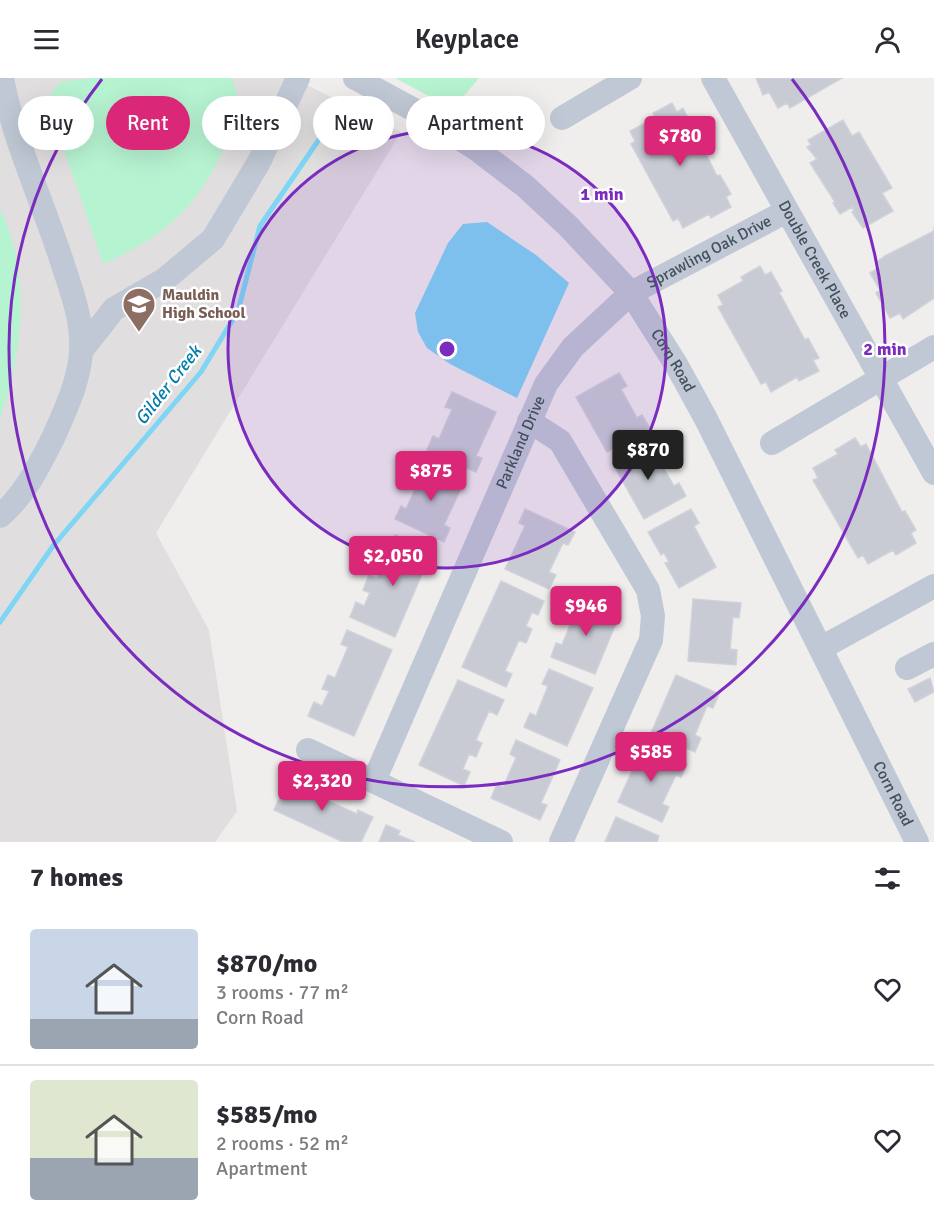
<!DOCTYPE html>
<html lang="en">
<head>
<meta charset="utf-8">
<style>
  body { margin:0; font-family:Signika,sans-serif; background:#f7f7f7; color:#2b2b33; height:100vh; display:flex; flex-direction:column; font-size:22px; white-space:nowrap }
  * { box-sizing:border-box; margin:0 }
  p { font-size:20px; color:#7c7c81 }
  .icon { flex:none; width:33px; height:33px; fill:none; stroke:currentColor; stroke-width:2; stroke-linecap:round; stroke-linejoin:round }
  .map { position:relative; height:764px; overflow:hidden }
  .panel { display:flex; flex-direction:column; background:#fff; flex:1 }
  .panel>* { flex:none }
  .guide { position:absolute; left:18px; top:18px; width:600px; height:54px; display:flex; gap:12px }
  .price { position:absolute; translate:-50% -51px; padding:0 14px; border-radius:6px; background:#db2777; color:#fff; font-size:20px; line-height:39px; filter:drop-shadow(0 2px 3px #0008) }
  .price::after { content:''; position:absolute; left:50%; top:36px; width:18px; height:14px; margin-left:-9px; background:inherit; clip-path:polygon(0 0,100% 0,50% 100%) }
  .price.current { background:#222; color:#fff }
  ul { padding:0; list-style:none }
  li { display:flex; align-items:center; gap:18px; height:150px; padding:0 30px }
  li+li { border-top:2px solid #e1e1e2 }
  li span { display:grid; place-items:center; flex:none; width:168px; height:120px; border-radius:6px; color:#555 }
  li>.icon { margin-inline-start:auto }
  span .icon { width:72px; height:72px; fill:#fffc; stroke-width:1 }
  li b { font-size:26px }
  h2 { display:flex; justify-content:space-between; align-items:center; height:72px; padding:0 30px; font-size:26px }
  .chip { padding:0 21px; border-radius:27px; background:#fff; box-shadow:0 6px 24px #0002; font-size:21px; line-height:54px }
  .chip.current { background:#db2777; color:#fff }
  header { display:flex; justify-content:space-between; align-items:center; height:78px; padding:0 30px; background:#fff; font-size:27px; font-weight:600 }
  .map>svg:first-child { display:block }
</style>
</head>
<body>
<header><svg class="icon" aria-label="menu" viewBox="0 0 24 24"><path d="M4 6h16M4 12h16M4 18h16"/></svg>Keyplace<svg class="icon" aria-label="person" viewBox="0 0 24 24"><circle cx="12" cy="8" r="4"/><path d="M4 21q1-7 8-7t8 7"/></svg></header>
<div class="map">
<svg width="934" height="764" viewBox="0 0 934 764">
  <rect width="100%" height="100%" fill="#f0eded"/>
  <!-- education -->
  <path fill="#e1dedf" d="M0 0H293L401 54 156 455 209 552 237 733 215 764H0Z"/>
  <!-- green -->
  <path fill="#b6f3d1" d="M94 0H232C234 9 240 23 239 32 237 41 230 53 227 62 201 127 166 158 103 186L47 22 60 4Z
    M395 0H479L453 31Z
    M0 131C32 195 23 274 0 340Z"/>
  <!-- water -->
  <path fill="#7ed5f4" d="M487 144 536 177 569 205 517 320 450 286 427 270 418 254 415 235 448 165 463 146Z"/>
  <g fill="none" stroke-linecap="round" stroke-linejoin="round">
    <!-- stream -->
    <path stroke="#7ed5f4" stroke-width="5" d="M0 544 53 468 201 294 238 233 260 148 337 35"/>
  </g>
  <!-- building -->
  <path fill="#c8cbd4" stroke="#d0d2da" stroke-width="1.5" d="M756 0H842L790 30 787 25 778 30 769 14 763 17Z
    M672 25 677 34 683 30 717 98 720 97 731 116 726 119 731 129 711 140 709 136 683 150 678 140 673 143 631 66 635 63 630 53 655 40 653 35Z
    M843 42 852 58 859 54 892 110 882 115 893 133 863 150 852 134 854 133 852 129 840 136 833 125 835 124 810 85 817 81 807 69 811 67 808 62Z
    M934 150V220L903 241 900 235 890 240 876 215 880 212 870 195 880 189 877 184 885 178 934 153Z
    M760 188 765 197 771 194 782 213 779 214 805 262 808 260 819 280 813 282 819 293 799 303 797 299 771 314 766 304 761 306 718 229 723 227 718 217 743 203 741 199Z
    M619 295 627 308 621 311 637 340 642 337 650 350 607 374 576 319Z
    M452 314 496 334 476 378 482 380 476 394 427 372 433 358 439 361 452 331 445 329Z
    M855 360 861 369 866 366 902 434 905 433 916 452 911 455 916 465 896 477 893 472 868 486 863 477 858 480 813 402 818 400 813 390 838 376 835 372Z
    M654 363 662 377 658 380 674 408 679 405 686 418 644 441 613 386Z
    M420 384 464 404 444 447 450 450 444 464 395 441 401 428 406 431 420 401 413 398Z
    M525 431 575 454 568 467 563 465 549 494 556 497 549 511 505 491 525 448 519 445Z
    M691 431 699 445 694 448 716 489 679 510 665 485 669 484 664 475 661 477 648 454Z
    M395 457 432 473 395 559 350 539 356 524 364 528 370 515 363 512 369 497 377 500Z
    M501 503 544 523 538 537 532 534 526 548 532 551 526 565 519 562 505 593 512 596 506 609 462 589Z
    M574 520 619 538 595 596 551 579 556 565 562 567 574 537 568 535Z
    M693 521 741 525 739 540 733 539 730 571 737 572 736 587 688 583Z
    M347 552 392 572 354 658 308 638 314 624 322 628 329 613 322 611 328 597 335 600 348 569 341 566Z
    M549 591 593 610 567 668 524 649 530 635 536 638 548 608 542 606Z
    M676 597 719 616 713 630 707 628 695 657 701 660 695 674 651 655Z
    M930 600 934 614 915 624 908 611Z
    M458 602 504 622 497 637 489 633 476 662 482 665 476 679 469 676 463 691 470 694 464 708 419 687Z
    M516 662 560 682 541 725 547 727 540 742 491 720 497 706 503 709 516 680 510 676Z
    M644 667 687 686 681 699 676 697 662 726 669 729 662 744 618 724Z
    M291 695 305 702 301 710 314 717 318 708 332 715 328 723 357 736 358 732 373 739 361 764H343L274 732Z
    M616 739 659 758 657 764H605Z
    M386 747 400 753 398 757 415 764H379Z"/>
  <g fill="none" stroke-linecap="round" stroke-linejoin="round">
    <!-- minor -->
    <g stroke="#bfc8d4" stroke-width="24">
      <path id="s1" d="M355 0 418 34 475 70 525 108 568 148 631 215 677 288 706 341 917 764"/>
      <path id="s2" d="M713 0 934 395"/>
      <path d="M562 40 630 0"/>
      <path d="M81 273 114 231 164 202 213 161 259 84 298 0"/>
      <path d="M529 343 560 363 648 512 653 538 651 562 561 764"/>
      <path d="M772 365 934 269"/>
      <path d="M0 438C24 418 39 388 53 360 65 333 79 304 81 274 83 245 73 217 64 190 44 126 14 65 2 0"/>
      <path d="M821 570 934 508"/>
      <path d="M907 590 934 576"/>
      <path d="M308 672 501 764"/>
      <path id="s3" d="M374 703 546 306 573 269 631 215 787 133"/>
    </g>
  </g>
  <!-- distance rings -->
  <circle cx="447" cy="271" r="219" fill="#7b2cbf" fill-opacity=".12"/>
  <g fill="none" stroke="#7b2cbf" stroke-width="3">
    <circle cx="447" cy="271" r="219"/>
    <path d="M792 1A438 438 0 1 1 102 1"/>
  </g>
  <!-- icons -->
  <defs>
    <g id="school-pin" transform="scale(1.725)"><path d="M0 17L-7.5 6A9.5 9.5 0 1 1 7.5 6Z" fill="#8d6e63" stroke="#fff"/><path d="M0-5L7-2L0 1L-7-2ZM-4 1L0 2.5L4 1V4Q0 6-4 4Z" fill="#fff"/></g>
  </defs>
  <g fill-rule="evenodd">
    <use href="#school-pin" x="139" y="226"/>
  </g>
  <g text-anchor="middle" dominant-baseline="central" stroke-width="5" stroke-linejoin="round" paint-order="stroke">
    <!-- street labels -->
    <g font-size="16" fill="#434f5c" stroke="#fff">
      <text stroke="none"><textPath href="#s3" startOffset="646">Sprawling Oak Drive</textPath></text>
      <text stroke="none"><textPath href="#s2" startOffset="208">Double Creek Place</textPath></text>
      <text stroke="none"><textPath href="#s1" startOffset="432">Corn Road</textPath></text>
      <text stroke="none"><textPath href="#s3" startOffset="369">Parkland Drive</textPath></text>
      <text stroke="none"><textPath href="#s1" startOffset="918">Corn Road</textPath></text>
    </g>
    <!-- education labels -->
    <g font-size="16" font-weight="bold" fill="#785e54" stroke="#fff" text-anchor="start">
      <text x="162" y="217">Mauldin<tspan x="162" dy="18">High School</tspan></text>
    </g>
    <!-- water labels -->
    <g font-size="18" font-style="italic" fill="#017dab" stroke="#fff">
      <text transform="translate(168 307) rotate(-52)">Gilder Creek</text>
    </g>
  </g>
  <circle cx="447" cy="271" r="9" fill="#7b2cbf" stroke="#fff" stroke-width="3"/>
  <g font-size="18" text-anchor="middle" font-weight="bold" fill="#7b2cbf" stroke="#fff" stroke-width="5" stroke-linejoin="round" paint-order="stroke">
    <text x="602" y="122">1 min</text>
    <text x="885" y="277">2 min</text>
  </g>
</svg>
<b class="price" style="left:680px;top:89px">$780</b>
<b class="price current" style="left:648px;top:403px">$870</b>
<b class="price" style="left:431px;top:424px">$875</b>
<b class="price" style="left:393px;top:509px">$2,050</b>
<b class="price" style="left:586px;top:559px">$946</b>
<b class="price" style="left:651px;top:705px">$585</b>
<b class="price" style="left:322px;top:734px">$2,320</b>
<div class="guide">
<a class="chip">Buy</a>
<a class="chip current">Rent</a>
<a class="chip">Filters</a>
<a class="chip">New</a>
<a class="chip">Apartment</a>
</div>
</div>
<section class="panel">
<h2>7 homes<svg class="icon" aria-label="filters" viewBox="0 0 24 24"><path d="M4 7h16M4 17h16"/><circle cx="9" cy="7" r="2"/><circle cx="15" cy="17" r="2"/></svg></h2>
<ul>
<li><span style="background:linear-gradient(#c9d6e8 75%,#9aa5b1 0)"><svg class="icon" aria-label="home" viewBox="0 0 24 24"><path d="M3 11l9-7 9 7M6 9v11h12V9"/></svg></span><div><b>$870/mo</b><p>3 rooms · 77 m²</p><p>Corn Road</p></div><svg class="icon" aria-label="heart" viewBox="0 0 24 24"><path d="M12 20l-8-8c-3-5 5-10 8-4 3-6 11-1 8 4z"/></svg></li>
<li><span style="background:linear-gradient(#dfe7d0 65%,#9aa5b1 0)"><svg class="icon" aria-label="home" viewBox="0 0 24 24"><path d="M3 11l9-7 9 7M6 9v11h12V9"/></svg></span><div><b>$585/mo</b><p>2 rooms · 52 m²</p><p>Apartment</p></div><svg class="icon" aria-label="heart" viewBox="0 0 24 24"><path d="M12 20l-8-8c-3-5 5-10 8-4 3-6 11-1 8 4z"/></svg></li>
</ul>
</section>
</body>
</html>
